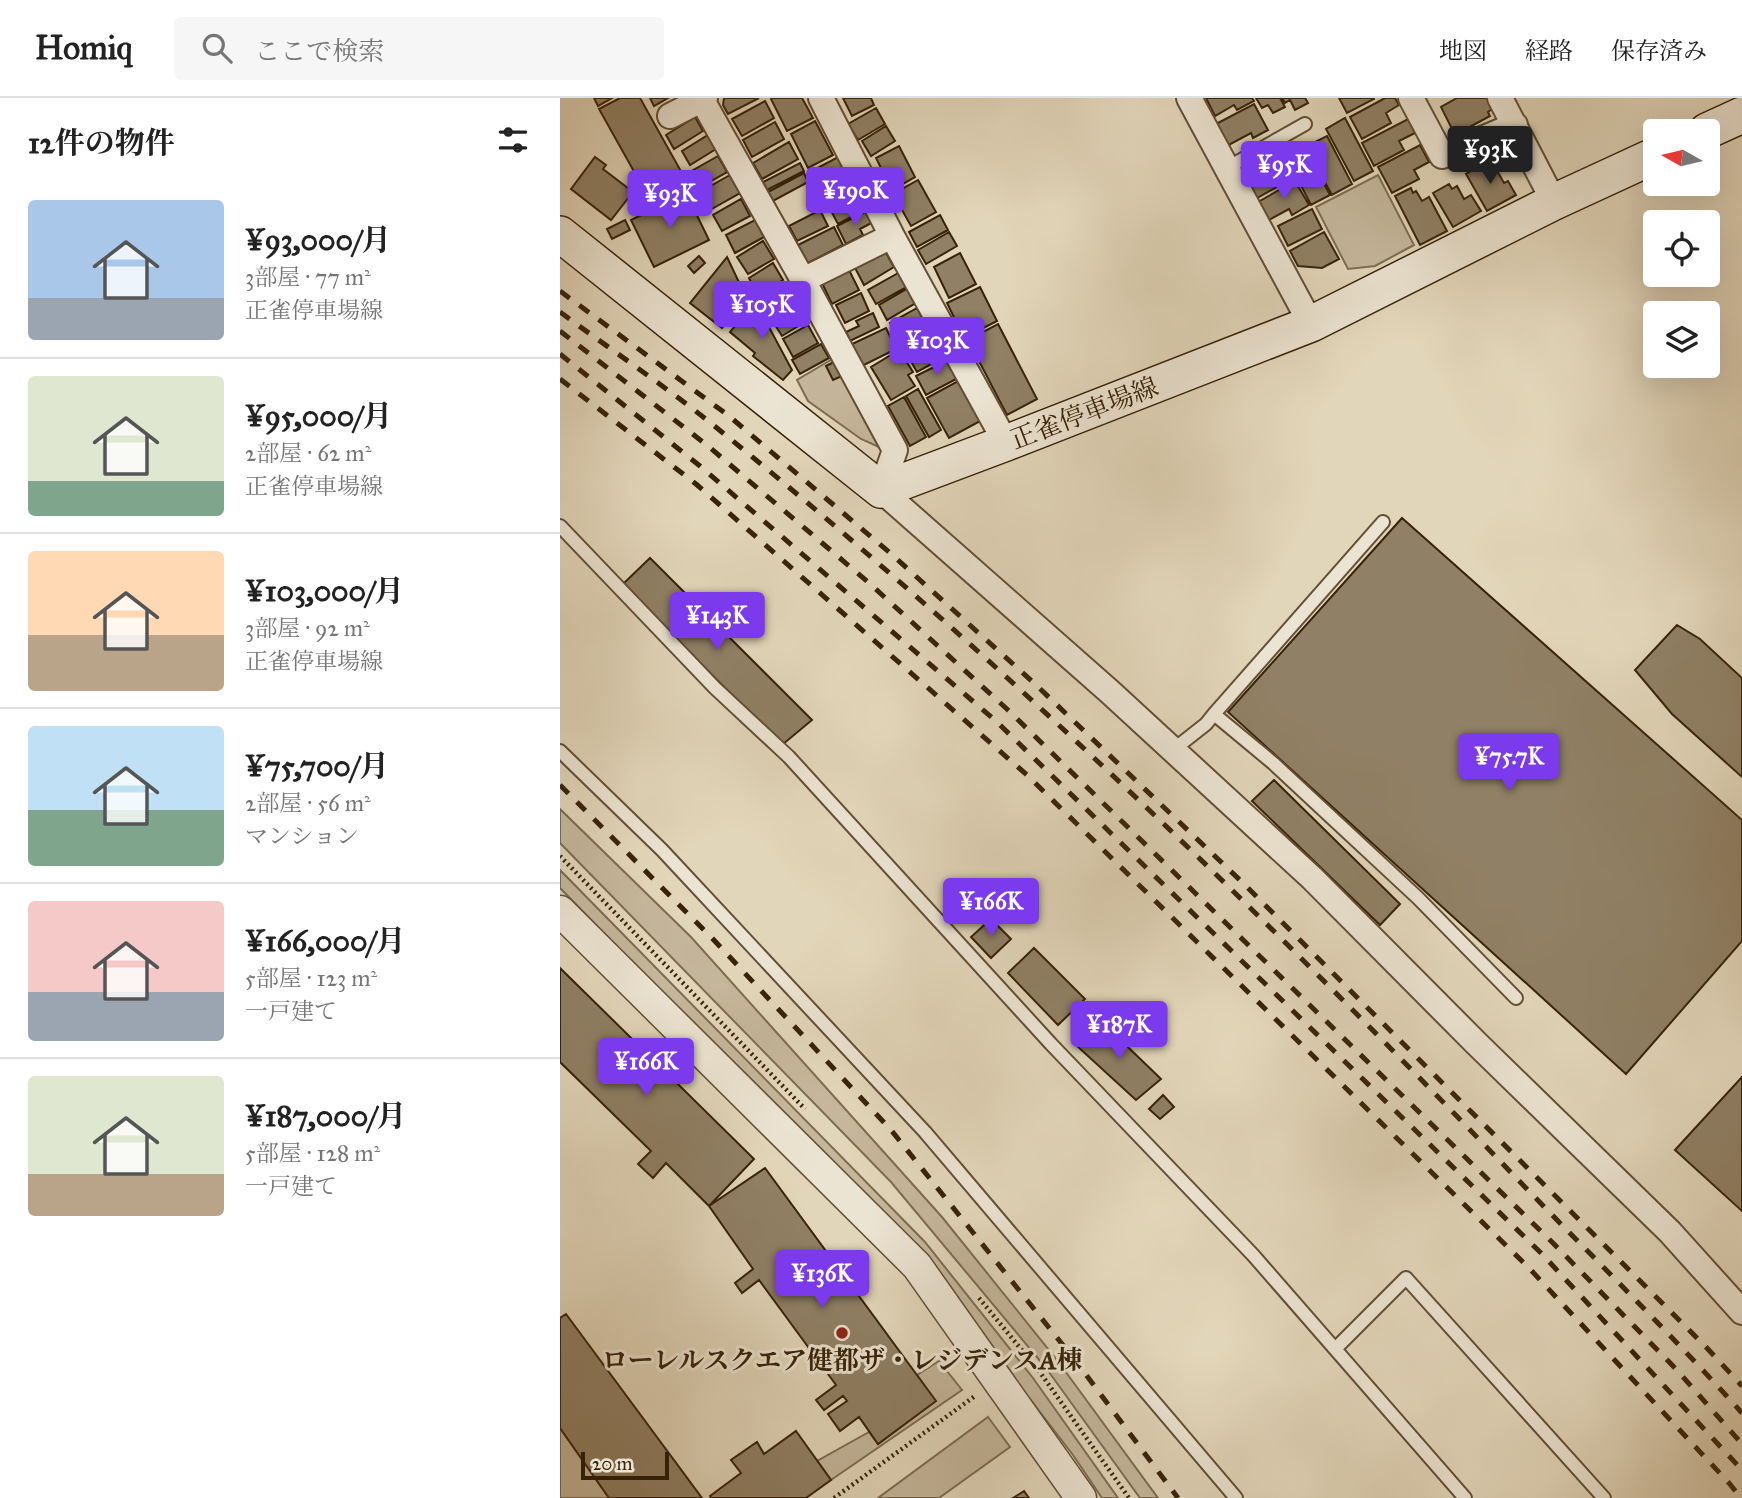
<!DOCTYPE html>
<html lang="ja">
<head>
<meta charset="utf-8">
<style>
  body { margin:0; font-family:"IM FELL Great Primer","Noto Serif JP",serif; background:#f6f6f6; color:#222; height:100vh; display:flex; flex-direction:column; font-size:26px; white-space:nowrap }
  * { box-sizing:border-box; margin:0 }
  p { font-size:23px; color:#767676 }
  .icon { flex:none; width:38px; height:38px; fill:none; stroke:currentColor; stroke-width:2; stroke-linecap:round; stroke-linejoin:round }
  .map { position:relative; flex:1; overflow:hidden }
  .sheet { display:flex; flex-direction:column; background:#fff; width:560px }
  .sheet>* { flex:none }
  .needle { width:46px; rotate:278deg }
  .fabs { position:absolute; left:1083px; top:21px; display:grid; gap:14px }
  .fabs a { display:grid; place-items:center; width:77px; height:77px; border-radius:7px; background:#fff; box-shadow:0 7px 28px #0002; font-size:35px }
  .scale { position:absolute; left:21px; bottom:18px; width:88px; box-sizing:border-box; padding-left:7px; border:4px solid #372209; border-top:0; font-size:19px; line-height:24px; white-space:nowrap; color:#372209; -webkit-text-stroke:5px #ece4d2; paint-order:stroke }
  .price { position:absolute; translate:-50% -60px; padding:0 16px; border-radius:7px; background:#7c3aed; color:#fff; font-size:23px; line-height:46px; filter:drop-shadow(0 2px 4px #0008) }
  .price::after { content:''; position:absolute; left:50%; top:42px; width:21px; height:16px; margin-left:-10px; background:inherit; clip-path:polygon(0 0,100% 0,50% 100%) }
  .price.selected { background:#222; color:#fff }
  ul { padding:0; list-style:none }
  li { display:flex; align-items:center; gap:21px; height:175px; padding:0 28px }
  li+li { border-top:2px solid #e0e0e0 }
  li span { display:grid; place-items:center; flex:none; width:196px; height:140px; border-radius:7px; color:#555 }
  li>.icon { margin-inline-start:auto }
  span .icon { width:84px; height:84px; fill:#fffc; stroke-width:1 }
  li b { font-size:30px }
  h2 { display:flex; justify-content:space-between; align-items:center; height:84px; padding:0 28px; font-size:30px }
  header { display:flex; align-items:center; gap:42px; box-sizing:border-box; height:98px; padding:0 35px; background:#fff; border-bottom:2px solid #e0e0e0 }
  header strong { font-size:33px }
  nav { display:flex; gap:38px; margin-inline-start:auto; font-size:24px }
  .search { width:490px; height:63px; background:#f6f6f6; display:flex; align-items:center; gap:18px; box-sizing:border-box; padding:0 24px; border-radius:7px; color:#767676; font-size:26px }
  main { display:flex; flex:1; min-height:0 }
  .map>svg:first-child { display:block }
</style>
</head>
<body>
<header>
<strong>Homiq</strong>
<div class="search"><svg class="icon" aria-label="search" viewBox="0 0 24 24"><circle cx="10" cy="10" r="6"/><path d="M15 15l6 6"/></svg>ここで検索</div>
<nav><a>地図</a><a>経路</a><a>保存済み</a></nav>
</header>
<main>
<section class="sheet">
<h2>12件の物件<svg class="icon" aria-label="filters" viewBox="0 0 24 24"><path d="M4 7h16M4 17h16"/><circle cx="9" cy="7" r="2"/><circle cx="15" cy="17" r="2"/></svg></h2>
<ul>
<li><span style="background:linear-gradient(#a9c7e8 70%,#9aa5b1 0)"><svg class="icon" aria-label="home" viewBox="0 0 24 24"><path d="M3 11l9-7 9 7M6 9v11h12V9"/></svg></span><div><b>¥93,000/月</b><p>3部屋 · 77 m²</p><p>正雀停車場線</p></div></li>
<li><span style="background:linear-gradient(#dfe7d0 75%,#7fa58c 0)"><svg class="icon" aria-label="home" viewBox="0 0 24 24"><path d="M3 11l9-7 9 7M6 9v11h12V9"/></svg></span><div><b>¥95,000/月</b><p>2部屋 · 62 m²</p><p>正雀停車場線</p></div></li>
<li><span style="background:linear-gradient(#ffd9b3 60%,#b9a48a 0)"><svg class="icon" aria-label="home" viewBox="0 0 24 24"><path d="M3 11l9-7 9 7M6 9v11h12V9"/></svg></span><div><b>¥103,000/月</b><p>3部屋 · 92 m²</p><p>正雀停車場線</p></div></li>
<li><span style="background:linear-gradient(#bfe0f5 60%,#7fa58c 0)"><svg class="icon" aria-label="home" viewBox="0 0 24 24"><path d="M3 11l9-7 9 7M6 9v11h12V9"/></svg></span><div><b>¥75,700/月</b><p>2部屋 · 56 m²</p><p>マンション</p></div></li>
<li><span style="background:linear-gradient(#f6c9c9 65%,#9aa5b1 0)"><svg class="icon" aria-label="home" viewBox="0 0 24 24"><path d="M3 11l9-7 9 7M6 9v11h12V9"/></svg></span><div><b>¥166,000/月</b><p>5部屋 · 123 m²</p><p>一戸建て</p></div></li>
<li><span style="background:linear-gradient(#dfe7d0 70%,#b9a48a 0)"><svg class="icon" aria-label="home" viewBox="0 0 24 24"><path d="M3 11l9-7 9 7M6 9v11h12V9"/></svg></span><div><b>¥187,000/月</b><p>5部屋 · 128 m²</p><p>一戸建て</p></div></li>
</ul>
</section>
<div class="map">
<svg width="1182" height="1400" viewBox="0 0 1182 1400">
  <rect width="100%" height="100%" fill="#e2d6ba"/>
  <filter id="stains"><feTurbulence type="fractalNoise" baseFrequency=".00286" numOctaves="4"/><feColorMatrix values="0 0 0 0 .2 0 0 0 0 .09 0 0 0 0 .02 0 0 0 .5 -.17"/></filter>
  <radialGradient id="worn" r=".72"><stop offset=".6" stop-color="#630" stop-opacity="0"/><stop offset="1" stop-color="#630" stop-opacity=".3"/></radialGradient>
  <!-- green -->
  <path fill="#c5b79c" stroke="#7e6c52" stroke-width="2" d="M818 77 854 147 815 168 788 171 756 109Z
    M274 260 321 340 319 349 301 341 248 303 237 282Z
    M0 711 131 839 382 1119 497 1262 598 1400H580L486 1270 331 1084 0 745Z
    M0 772 365 1144 473 1280 558 1400H542L513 1357 366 1166 0 790Z
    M379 1263 402 1292 271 1382 257 1363 309 1334 318 1346 375 1303 357 1277Z
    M428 1319 450 1349 379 1400H318Z
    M0 1330 49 1400H0Z"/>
  <!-- building -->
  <path fill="#908065" stroke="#372209" stroke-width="2" d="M34 0H52L38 8Z
    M60 0H80L127 84 91 104 39 11Z
    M90 0H108L94 8Z
    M164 0H199L168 16 163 7Z
    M212 0H242L253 20 227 33 211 1Z
    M283 0H311L314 7 292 18Z
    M646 0H692L694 3 677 12 674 7 655 18Z
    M696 0H720L725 9 713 15 708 7 702 10Z
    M722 0H745L748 5 735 12 730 2 725 5Z
    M779 0H814V1L787 15Z
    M825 0H835L839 7 826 15 831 25 802 41 790 19Z
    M897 0H927L932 11 928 14 930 18 895 37 881 9Z
    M205 3 214 20 182 38 172 21Z
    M694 6 708 32 693 40 691 35 667 48 656 26Z
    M316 10 325 26 298 42 288 26Z
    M135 19 143 33 114 51 106 37Z
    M785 20 813 73 794 83 766 31Z
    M848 21 855 35 839 43 844 52 814 68 802 45Z
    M255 23 273 57 248 70 231 36Z
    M215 24 224 41 192 59 183 42Z
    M326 28 335 43 311 58 302 43Z
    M148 37 156 51 130 67 122 53Z
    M767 38 792 86 772 97 755 66 762 62 753 45Z
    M229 44 238 61 202 81 193 65Z
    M860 47 869 64 854 72 859 81 832 95 818 69Z
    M339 48 355 79 332 92 316 60Z
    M744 49 770 97 751 107 730 66 740 61 736 53Z
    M720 55 733 80 697 100 687 80 706 71 702 64Z
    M158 58 167 74 139 90 130 74Z
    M280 58 289 74 258 90 250 74Z
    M35 59 46 67 43 71 73 94 51 122 11 91Z
    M931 62 944 85 948 83 956 97 927 113 906 76Z
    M240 65 244 73 207 92 203 84Z
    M244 75 248 84 213 103 208 94Z
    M170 77 180 95 150 112 140 94Z
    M291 77 298 91 266 108 259 94Z
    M358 82 376 114 351 128 333 96Z
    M735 83 749 107 732 117 729 111 709 122 698 104Z
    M889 86 892 91 897 88 904 101 911 97 921 113 893 129 873 95Z
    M851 90 853 95 856 93 862 103 869 99 887 133 860 147 835 98Z
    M300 94 308 110 278 126 269 109Z
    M126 95 149 142 94 169 71 122Z
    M181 101 190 118 162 133 153 117Z
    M752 111 762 131 728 148 718 128Z
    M260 112 268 128 237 143 229 128Z
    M309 112 315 123 300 131 303 137 286 146 277 128Z
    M380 117 388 132 357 149 349 134Z
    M65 122 70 132 52 141 47 131Z
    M195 122 204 139 175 155 166 137Z
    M274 129 283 147 248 165 238 147Z
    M389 134 397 148 366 166 358 152Z
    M764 134 779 161 762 170 738 168 730 153Z
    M203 143 214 161 188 176 177 159Z
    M324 151 334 169 304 187 294 168Z
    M400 155 416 186 389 200 374 169Z
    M139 158 145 165 134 175 128 168Z
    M167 159 186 199 162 230 130 205Z
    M213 165 223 182 198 197 189 180Z
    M289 172 299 192 272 206 262 185Z
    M340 174 348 188 316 206 308 192Z
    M225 187 235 202 210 217 201 201Z
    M352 188 359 203 327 222 319 207Z
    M420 189 437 223 404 240 387 205Z
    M301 195 309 213 285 225 276 207Z
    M195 203 232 272 223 282 193 258 195 255 170 234Z
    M240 205 250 221 222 238 212 222Z
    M357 210 364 223 337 238 330 225Z
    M313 215 319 229 290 243 286 234 299 228 296 223Z
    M366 225 374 240 346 255 338 241Z
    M438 226 477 301 447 317 408 242Z
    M248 227 258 245 233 259 223 241Z
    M326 230 336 251 300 269 290 247Z
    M379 240 388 257 357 274 348 258Z
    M261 246 269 260 240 276 232 262Z
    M339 252 353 274 348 277 355 288 331 302 311 269Z
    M388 262 398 280 366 297 356 278Z
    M276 263 284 277 273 282 266 268Z
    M400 282 422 322 389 340 367 300Z
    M358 291 381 332 369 339 346 298Z
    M344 299 366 339 350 348 328 308Z
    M842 420 1182 722V843L1066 976 668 614Z
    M90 460 252 622 222 647 62 487Z
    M1117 527 1140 541 1182 580V679L1112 616 1075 572Z
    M714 682 840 806 820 827 692 703Z
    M396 797 405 807 392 818 384 808Z
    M431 821 451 841 431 860 411 839Z
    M474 850 525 901 498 927 448 875Z
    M0 870 194 1061 149 1108 106 1065 93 1080 78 1066 91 1053 0 964Z
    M542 924 601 981 576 1002 517 948Z
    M1182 979V1113L1115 1052Z
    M603 997 614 1009 600 1021 589 1011Z
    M205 1070 376 1303 318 1346 299 1319 280 1333 268 1316 287 1303 283 1298 264 1312 256 1302 276 1287 199 1182 182 1195 175 1185 193 1171 149 1108Z
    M6 1216 142 1400H49L0 1330V1220Z
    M236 1333 271 1382 246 1400H151L150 1398 181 1375 171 1362 197 1344 204 1356Z
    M464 1393 469 1400H453Z"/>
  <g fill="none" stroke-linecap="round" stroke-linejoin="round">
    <!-- service casing -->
    <g stroke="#624f35" stroke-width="16">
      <path id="service" d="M667 70 745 26
        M823 424 654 616 713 665 858 800 956 900
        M0 428 155 590 229 659 491 946 693 1157 905 1400
        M613 652 646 626 654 616
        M0 653 102 752 365 1034 676 1400
        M775 1251 846 1180 1044 1400"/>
    </g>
    <!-- minor casing -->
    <g stroke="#624f35" stroke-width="28">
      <path id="minor" d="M261 0 332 138 446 345
        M629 0 751 226
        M851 0 882 58 955 27
        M940 0 994 104
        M142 2 243 182 335 352 321 392 550 594 752 780 916 945 1110 1134 1182 1214
        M110 18 145 0
        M243 182 332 138"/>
    </g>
    <!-- tertiary casing -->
    <g stroke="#624f35" stroke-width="33">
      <path id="tertiary" d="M0 813 357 1168 521 1400"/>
    </g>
    <!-- secondary casing -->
    <g stroke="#372209" stroke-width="38">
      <path id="secondary" d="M1147 33 1182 17
        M0 136 321 392 446 345 751 226 994 104 1096 57"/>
    </g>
    <!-- path -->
    <path stroke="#372209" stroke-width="4.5" stroke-dasharray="2 3.5" stroke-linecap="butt" d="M0 758 245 1011
      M419 1200 479 1273 569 1400
      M274 1400 415 1298"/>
    <!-- service -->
    <use href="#service" stroke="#ece4d2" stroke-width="12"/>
    <!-- minor -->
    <use href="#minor" stroke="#ece4d2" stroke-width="24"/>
    <!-- tertiary -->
    <use href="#tertiary" stroke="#ece4d2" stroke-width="30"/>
    <!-- secondary -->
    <use href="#secondary" stroke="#ece4d2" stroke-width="35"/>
    <!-- rail -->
    <path stroke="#372209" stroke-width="5" stroke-dasharray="12 12" stroke-linecap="butt" d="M0 193 169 318 329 454 474 585 683 785 1146 1249 1182 1288
      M0 214C54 254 111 292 163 335 439 559 694 807 940 1063 1020 1147 1104 1228 1182 1315
      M0 233 148 348 308 484 448 612 993 1145 1116 1271 1182 1346
      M0 256 140 368 437 624 982 1156 1182 1372
      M0 281 136 386 467 677 969 1170 1169 1385 1181 1400
      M0 687 152 840 331 1032 518 1266 618 1400"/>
  </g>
  <!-- markers -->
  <circle fill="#8f2418" stroke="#ece4d2" stroke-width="2.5" cx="282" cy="1235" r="7"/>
  <g text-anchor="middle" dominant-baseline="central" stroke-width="6" stroke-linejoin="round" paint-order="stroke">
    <!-- street labels -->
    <g font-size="26" fill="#372209" stroke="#ece4d2">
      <text transform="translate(524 315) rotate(-21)">正雀停車場線</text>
    </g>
    <!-- poi labels -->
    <g font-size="26" font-weight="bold" fill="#372209" stroke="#ece4d2">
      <text x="282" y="1262">ローレルスクエア健都ザ・レジデンスA棟</text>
    </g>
  </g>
  <rect width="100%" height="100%" filter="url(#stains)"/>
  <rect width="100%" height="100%" fill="url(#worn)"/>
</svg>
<div class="fabs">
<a><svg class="needle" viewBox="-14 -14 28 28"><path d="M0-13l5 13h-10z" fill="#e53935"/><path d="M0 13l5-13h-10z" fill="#767676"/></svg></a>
<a><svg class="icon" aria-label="locate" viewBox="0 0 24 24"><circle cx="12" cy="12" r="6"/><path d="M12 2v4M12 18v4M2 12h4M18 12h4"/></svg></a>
<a><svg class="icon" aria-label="layers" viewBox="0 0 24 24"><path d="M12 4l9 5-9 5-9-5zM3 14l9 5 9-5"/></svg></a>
</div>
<div class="scale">20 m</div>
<b class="price selected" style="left:930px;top:88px">¥93K</b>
<b class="price" style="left:724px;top:103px">¥95K</b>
<b class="price" style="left:295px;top:129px">¥190K</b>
<b class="price" style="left:110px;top:132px">¥93K</b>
<b class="price" style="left:202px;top:243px">¥105K</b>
<b class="price" style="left:377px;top:279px">¥103K</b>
<b class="price" style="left:157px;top:554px">¥143K</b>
<b class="price" style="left:949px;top:695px">¥75.7K</b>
<b class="price" style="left:431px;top:840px">¥166K</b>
<b class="price" style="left:559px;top:963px">¥187K</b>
<b class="price" style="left:86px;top:1000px">¥166K</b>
<b class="price" style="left:262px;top:1212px">¥136K</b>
</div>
</main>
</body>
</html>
